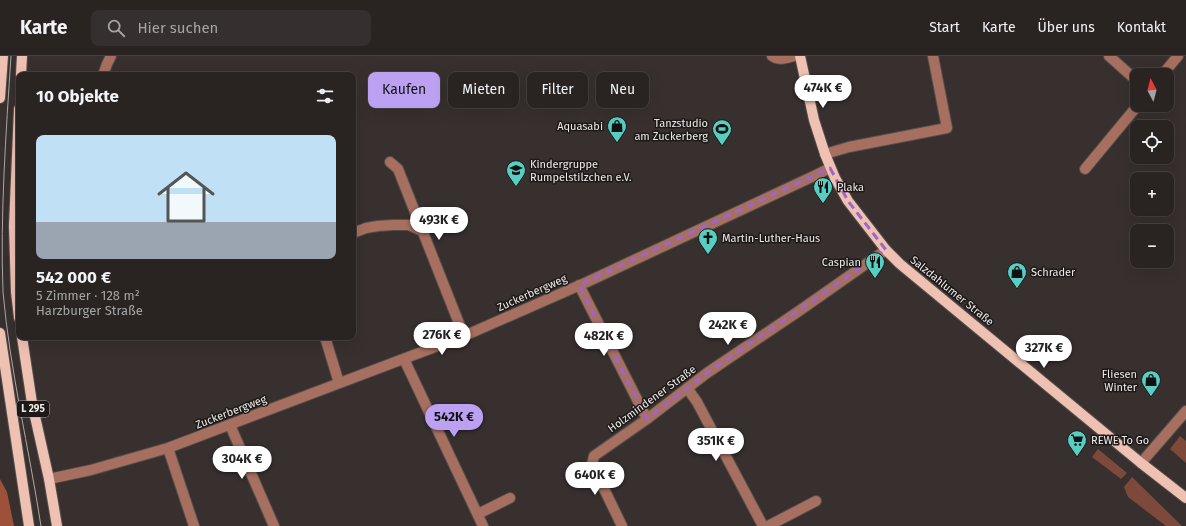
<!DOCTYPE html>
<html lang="de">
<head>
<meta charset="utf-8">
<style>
  body { margin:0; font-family:"Fira Sans",sans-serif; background:#35302f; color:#f1f3f6; height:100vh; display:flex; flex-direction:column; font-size:15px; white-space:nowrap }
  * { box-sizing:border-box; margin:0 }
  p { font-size:13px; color:#a5a4a5 }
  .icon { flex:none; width:22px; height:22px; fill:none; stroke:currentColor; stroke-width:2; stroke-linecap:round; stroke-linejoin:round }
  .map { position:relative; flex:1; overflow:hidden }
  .drawer { position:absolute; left:16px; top:16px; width:340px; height:268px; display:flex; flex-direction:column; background:#292422; border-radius:8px; box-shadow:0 4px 16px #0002,0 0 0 1px #454140 }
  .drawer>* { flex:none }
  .top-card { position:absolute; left:368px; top:16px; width:380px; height:36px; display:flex; gap:8px }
  .needle { width:26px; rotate:353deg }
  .fabs { position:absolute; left:1130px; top:12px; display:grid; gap:8px }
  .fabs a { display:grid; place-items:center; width:44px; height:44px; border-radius:8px; background:#292422; box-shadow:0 4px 16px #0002,0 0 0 1px #454140; font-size:20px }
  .price { position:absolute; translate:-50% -34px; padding:0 9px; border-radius:14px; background:#fff; color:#222; font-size:13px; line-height:26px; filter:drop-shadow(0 1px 2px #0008) }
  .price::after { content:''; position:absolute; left:50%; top:24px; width:12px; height:9px; margin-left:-6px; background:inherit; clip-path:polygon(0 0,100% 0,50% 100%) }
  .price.current { background:#bca0f2; color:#111 }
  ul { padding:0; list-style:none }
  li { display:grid; align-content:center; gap:8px; height:212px; padding:0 20px }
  li span { display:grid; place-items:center; height:124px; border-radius:8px; color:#555 }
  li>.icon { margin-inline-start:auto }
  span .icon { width:72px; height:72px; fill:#fffc; stroke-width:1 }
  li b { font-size:17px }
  h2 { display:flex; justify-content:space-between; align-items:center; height:48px; padding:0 20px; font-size:17px }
  .chip { padding:0 14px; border-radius:8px; background:#292422; box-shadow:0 4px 16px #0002,0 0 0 1px #454140; font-size:14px; line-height:36px }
  .chip.current { background:#bca0f2; color:#111 }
  header { display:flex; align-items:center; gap:24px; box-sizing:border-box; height:56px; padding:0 20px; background:#292422; border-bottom:1px solid #454140 }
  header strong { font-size:19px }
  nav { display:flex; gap:22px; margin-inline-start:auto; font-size:14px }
  .search { width:280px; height:36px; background:#35302f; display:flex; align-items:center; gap:10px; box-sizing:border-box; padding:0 14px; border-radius:8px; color:#a5a4a5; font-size:15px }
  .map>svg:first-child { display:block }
</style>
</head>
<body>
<header>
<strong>Karte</strong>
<div class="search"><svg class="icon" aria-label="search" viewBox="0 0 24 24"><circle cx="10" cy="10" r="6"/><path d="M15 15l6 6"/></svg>Hier suchen</div>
<nav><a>Start</a><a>Karte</a><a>Über uns</a><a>Kontakt</a></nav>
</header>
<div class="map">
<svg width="1186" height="470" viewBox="0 0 1186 470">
  <rect width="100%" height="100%" fill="#37302e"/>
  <!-- green -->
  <path fill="#7d493a" d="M1180 380 1186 385V407L1170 393Z
    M1098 393 1127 417 1121 423 1092 401Z
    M1132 421 1182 470H1166L1128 441 1124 431Z"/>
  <!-- forest -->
  <path fill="#9d513b" d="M0 423 7 436 14 470H0Z"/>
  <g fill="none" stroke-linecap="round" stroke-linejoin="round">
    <!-- minor casing -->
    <g stroke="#544e4c" stroke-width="12">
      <path id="minor" d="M772 0C778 5 787 2 794 0
        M1109 0 1137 25
        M103 19 107 8 111 0
        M1162 19 1178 0
        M825 98 849 91 947 72 933 0
        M390 106 398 113 464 280
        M1085 113 1138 49
        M353 177 366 172 378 170 393 169H409L424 176
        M579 229 647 363
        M325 281 339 327
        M404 303 483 470
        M687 332 697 346 763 470
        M230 369 274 470
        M168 392 194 470
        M1141 407 1186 355
        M49 423 91 414 168 392 464 280 587 226 816 119 830 112
        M478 458 510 442
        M622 470 592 408 594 400 647 363 707 317 799 255 886 194
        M768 470 816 445"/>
    </g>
    <!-- major casing -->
    <g stroke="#544e4c" stroke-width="12">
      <path id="major" d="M800 0 814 64 825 98 835 122 848 145 886 194 900 208 1141 407 1186 442
        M21 19 22 0
        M0 42 3 0
        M19 53 14 170 16 236 19 262
        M0 277 29 470
        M22 281 32 347 49 423 57 470"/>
    </g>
    <!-- minor -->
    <use href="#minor" stroke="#a76f60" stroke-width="10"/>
    <!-- major -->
    <use href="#major" stroke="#efc1b3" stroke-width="10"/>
    <!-- tram -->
    <path stroke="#ada8a6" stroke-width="1" d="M11 0C6 77 0 159 3 236 10 315 29 392 41 470"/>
  </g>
  <!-- marked area -->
  <path fill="none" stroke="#9e65cb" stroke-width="3" stroke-dasharray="8 5" stroke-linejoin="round" d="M830 112 848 145 886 194 707 317 647 363 579 229Z"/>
  <!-- icons -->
  <defs>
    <g id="shop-pin" transform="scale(1)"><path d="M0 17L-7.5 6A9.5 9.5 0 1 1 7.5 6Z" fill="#57cec2" stroke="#1c1918"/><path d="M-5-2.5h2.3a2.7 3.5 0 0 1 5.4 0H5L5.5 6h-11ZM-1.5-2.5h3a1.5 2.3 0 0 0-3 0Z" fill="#111"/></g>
    <g id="stadium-pin" transform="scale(1)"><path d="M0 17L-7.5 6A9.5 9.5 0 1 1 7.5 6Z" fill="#57cec2" stroke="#1c1918"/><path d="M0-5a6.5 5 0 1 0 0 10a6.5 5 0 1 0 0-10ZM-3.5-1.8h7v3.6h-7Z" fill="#111"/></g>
    <g id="school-pin" transform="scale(1)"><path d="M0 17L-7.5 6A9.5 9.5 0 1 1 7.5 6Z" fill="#57cec2" stroke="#1c1918"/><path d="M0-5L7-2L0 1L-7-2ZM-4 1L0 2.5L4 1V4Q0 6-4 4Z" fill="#111"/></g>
    <g id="restaurant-pin" transform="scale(1)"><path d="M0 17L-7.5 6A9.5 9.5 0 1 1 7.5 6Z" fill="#57cec2" stroke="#1c1918"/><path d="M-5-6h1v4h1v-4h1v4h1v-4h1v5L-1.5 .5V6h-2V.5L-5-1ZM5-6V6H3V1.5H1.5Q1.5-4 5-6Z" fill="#111"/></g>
    <g id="church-pin" transform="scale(1)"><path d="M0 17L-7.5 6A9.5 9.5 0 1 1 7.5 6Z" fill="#57cec2" stroke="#1c1918"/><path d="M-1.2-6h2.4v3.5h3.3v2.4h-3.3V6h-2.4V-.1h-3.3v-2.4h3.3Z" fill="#111"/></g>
    <g id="supermarket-pin" transform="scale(1)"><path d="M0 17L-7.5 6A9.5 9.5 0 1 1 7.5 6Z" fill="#57cec2" stroke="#1c1918"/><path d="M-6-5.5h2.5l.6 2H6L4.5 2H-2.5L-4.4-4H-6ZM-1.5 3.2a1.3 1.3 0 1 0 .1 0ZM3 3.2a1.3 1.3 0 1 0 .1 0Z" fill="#111"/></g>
  </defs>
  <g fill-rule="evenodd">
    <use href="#shop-pin" x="617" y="70"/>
    <use href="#stadium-pin" x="722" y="73"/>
    <use href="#school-pin" x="516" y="114"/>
    <use href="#restaurant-pin" x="823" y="131"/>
    <use href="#church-pin" x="708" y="182"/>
    <use href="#restaurant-pin" x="875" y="206"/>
    <use href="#shop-pin" x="1017" y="216"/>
    <use href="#shop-pin" x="1151" y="324"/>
    <use href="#supermarket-pin" x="1077" y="384"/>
  </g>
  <g text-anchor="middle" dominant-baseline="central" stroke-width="3" stroke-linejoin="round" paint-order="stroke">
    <!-- shield labels -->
    <rect fill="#1c1918" stroke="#afabaa" stroke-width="1" x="17" y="345" width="32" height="16" rx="3"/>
    <g font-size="10" font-weight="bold" fill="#eeeae8">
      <text x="33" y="353">L 295</text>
    </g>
    <!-- poi labels -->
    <g font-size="11" fill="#eeeae8" stroke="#1c1918" text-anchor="start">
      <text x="708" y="67" text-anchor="end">Tanzstudio<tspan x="708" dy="13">am Zuckerberg</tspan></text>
      <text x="603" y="70" text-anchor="end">Aquasabi</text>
      <text x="530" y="108">Kindergruppe<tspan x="530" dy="13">Rumpelstilzchen e.V.</tspan></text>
      <text x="837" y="131">Plaka</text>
      <text x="722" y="182">Martin-Luther-Haus</text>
      <text x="861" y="206" text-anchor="end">Caspian</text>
      <text x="1031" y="216">Schrader</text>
      <text x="1137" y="318" text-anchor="end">Fliesen<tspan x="1137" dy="13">Winter</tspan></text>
      <text x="1091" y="384">REWE To Go</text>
    </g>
    <!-- street labels -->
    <g font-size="11" fill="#eeeae8" stroke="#1c1918">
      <text transform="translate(952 235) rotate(39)">Salzdahlumer Straße</text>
      <text transform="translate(532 237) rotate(-24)">Zuckerbergweg</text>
      <text transform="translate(652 343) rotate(-36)">Holzmindener Straße</text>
      <text transform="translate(231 356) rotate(-21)">Zuckerbergweg</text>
    </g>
  </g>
</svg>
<div class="fabs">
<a><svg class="needle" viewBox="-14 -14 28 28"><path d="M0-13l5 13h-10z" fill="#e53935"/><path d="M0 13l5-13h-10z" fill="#a5a4a5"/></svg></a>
<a><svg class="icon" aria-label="locate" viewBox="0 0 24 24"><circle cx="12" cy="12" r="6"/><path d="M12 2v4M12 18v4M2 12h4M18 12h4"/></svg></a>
<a>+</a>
<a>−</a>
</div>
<b class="price" style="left:823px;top:53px">474K €</b>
<b class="price" style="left:439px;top:185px">493K €</b>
<b class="price" style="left:728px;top:290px">242K €</b>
<b class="price" style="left:442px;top:300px">276K €</b>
<b class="price" style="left:604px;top:301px">482K €</b>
<b class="price" style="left:1044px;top:313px">327K €</b>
<b class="price current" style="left:454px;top:382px">542K €</b>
<b class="price" style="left:716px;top:406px">351K €</b>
<b class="price" style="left:242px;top:424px">304K €</b>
<b class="price" style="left:595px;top:440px">640K €</b>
<div class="top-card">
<a class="chip current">Kaufen</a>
<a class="chip">Mieten</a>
<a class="chip">Filter</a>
<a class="chip">Neu</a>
</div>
<section class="drawer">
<h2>10 Objekte<svg class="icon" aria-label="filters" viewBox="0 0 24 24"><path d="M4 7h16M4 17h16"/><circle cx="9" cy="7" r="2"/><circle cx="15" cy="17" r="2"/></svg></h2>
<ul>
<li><span style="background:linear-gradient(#bfe0f5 70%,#9aa5b1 0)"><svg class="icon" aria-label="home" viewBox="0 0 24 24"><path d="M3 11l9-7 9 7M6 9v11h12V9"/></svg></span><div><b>542 000 €</b><p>5 Zimmer · 128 m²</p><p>Harzburger Straße</p></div></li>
</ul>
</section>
</div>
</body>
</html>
